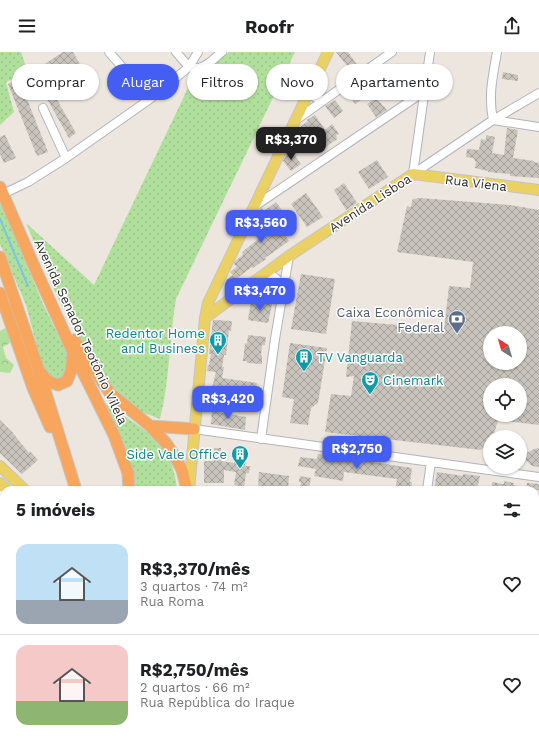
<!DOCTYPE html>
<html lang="pt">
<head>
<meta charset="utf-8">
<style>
  body { margin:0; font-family:"Work Sans",sans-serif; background:#f2f2f2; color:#202124; height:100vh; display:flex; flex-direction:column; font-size:15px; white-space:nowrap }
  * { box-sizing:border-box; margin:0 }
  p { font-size:13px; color:#757577 }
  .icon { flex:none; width:22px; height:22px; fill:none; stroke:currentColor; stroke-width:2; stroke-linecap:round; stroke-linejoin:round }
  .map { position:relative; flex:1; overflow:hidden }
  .panel { position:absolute; left:0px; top:434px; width:539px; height:256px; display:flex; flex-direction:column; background:#fff; border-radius:12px 12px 0 0; box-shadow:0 1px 3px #0004 }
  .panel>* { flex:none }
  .top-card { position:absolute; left:12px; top:12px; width:515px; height:36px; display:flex; gap:8px }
  .needle { width:26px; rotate:323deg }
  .controls { position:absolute; left:483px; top:274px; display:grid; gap:8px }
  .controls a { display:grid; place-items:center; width:44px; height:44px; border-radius:50%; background:#fff; box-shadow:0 1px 3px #0004; font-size:20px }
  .price { position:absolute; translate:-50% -34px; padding:0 9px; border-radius:8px; background:#445ef3; color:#fff; font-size:13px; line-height:26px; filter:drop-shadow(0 1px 2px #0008) }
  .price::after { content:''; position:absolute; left:50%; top:24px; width:12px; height:9px; margin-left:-6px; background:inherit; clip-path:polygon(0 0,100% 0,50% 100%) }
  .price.on { background:#222; color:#fff }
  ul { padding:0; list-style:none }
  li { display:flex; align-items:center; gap:12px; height:100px; padding:0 16px }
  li+li { border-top:1px solid #e0e0e0 }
  li span { display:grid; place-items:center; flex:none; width:112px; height:80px; border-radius:12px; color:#555 }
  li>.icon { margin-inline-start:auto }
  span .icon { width:48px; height:48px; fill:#fffc; stroke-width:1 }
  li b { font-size:17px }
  h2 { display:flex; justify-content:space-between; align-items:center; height:48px; padding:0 16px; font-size:17px }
  .tag { padding:0 14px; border-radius:18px; background:#fff; box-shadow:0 1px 3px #0004; font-size:14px; line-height:36px }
  .tag.on { background:#445ef3; color:#fff }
  header { display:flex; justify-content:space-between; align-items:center; height:52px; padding:0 16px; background:#fff; font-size:18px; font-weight:700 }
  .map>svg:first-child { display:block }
</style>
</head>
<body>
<header><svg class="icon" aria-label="menu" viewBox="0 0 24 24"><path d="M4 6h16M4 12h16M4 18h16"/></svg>Roofr<svg class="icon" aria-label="share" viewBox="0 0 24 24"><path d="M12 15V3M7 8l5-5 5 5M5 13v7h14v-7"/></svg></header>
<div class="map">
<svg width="539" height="690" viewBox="0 0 539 690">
  <defs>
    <pattern id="grass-dots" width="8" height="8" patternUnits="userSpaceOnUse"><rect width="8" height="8" fill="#b1e09c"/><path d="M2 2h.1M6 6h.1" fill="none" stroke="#98c087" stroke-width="1.8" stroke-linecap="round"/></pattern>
    <pattern id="forest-crowns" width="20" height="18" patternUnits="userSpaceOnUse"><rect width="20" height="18" fill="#b1e09c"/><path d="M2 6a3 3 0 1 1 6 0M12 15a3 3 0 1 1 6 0" fill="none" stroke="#98c087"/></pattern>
    <pattern id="building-cross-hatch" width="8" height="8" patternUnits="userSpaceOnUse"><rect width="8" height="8" fill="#c8c4bc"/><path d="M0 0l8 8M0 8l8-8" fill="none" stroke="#a39f99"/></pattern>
  </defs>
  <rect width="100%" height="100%" fill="#ece6de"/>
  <!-- grass -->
  <path fill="url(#grass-dots)" d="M0 0H21L35 42 30 44 20 24 6 30 14 60 0 73Z
    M229 0H295L176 247C169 287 170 328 160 367L132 356 113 338 87 300 57 244 26 171 94 233 188 36 205 19Z
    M0 148 43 252 67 301 65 327 58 329 51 326 43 317 26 253 0 192Z
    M103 350C140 376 173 388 177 438H134C130 402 119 381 103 350Z
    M50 686H92V690H50Z"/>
  <!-- forest -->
  <path fill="url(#forest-crowns)" d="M7 275 10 291 3 295 6 306 14 313 10 321 0 320V279Z"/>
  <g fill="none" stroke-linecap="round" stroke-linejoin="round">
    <!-- stream -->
    <path stroke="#75c6ea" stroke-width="2" d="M0 167 28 234"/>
  </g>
  <!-- building -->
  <path fill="url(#building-cross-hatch)" fill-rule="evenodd" d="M63 0H73L84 19 52 39 76 81 69 86 38 31 47 26 40 15Z
    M336 0H348L358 14 351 19Z
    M375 19 384 34 377 39 367 24Z
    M503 20 518 23V29L502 27Z
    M19 27 48 100 37 104 8 32Z
    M354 35 363 46 355 52 347 40Z
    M376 46 387 58 376 65 367 52Z
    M335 48 343 59 334 66 325 54Z
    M315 63 325 78 332 72 339 82 336 83 337 87 323 97 315 81 301 92 294 86 300 81 298 78 299 76 308 69 307 68Z
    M507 76 518 78 513 106 534 109 533 110 539 111V126L510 124V122L488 120V119L475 116 476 110 473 106 466 105 467 97 479 98 481 87 486 88V83L495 85 492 101 504 103Z
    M5 83 16 106 4 111 0 102V85Z
    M291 98 301 112 291 119 283 109 287 101Z
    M377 108 388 125 369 137 358 120Z
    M344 131 357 151 346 158 334 138Z
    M306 141 323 165 307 175 291 152Z
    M420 146 510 153 539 158V373L498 368 493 385H490V390L481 398 325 380 331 342 351 344 354 324 346 325 352 269 444 277 449 234 470 236 473 210 397 200 407 154 411 155 412 149 413 147ZM490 281H520V311H490ZM490 333H520V363H490Z
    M276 150 284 161 276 167 278 170 277 171 289 189 265 206 266 207 253 216 252 215 241 223 234 229 236 232 231 235 226 228 233 223 230 220 237 215 234 212 235 209 243 203 242 200 270 178 258 161 260 158 262 156 264 159Z
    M301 222 335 227 326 282 291 277Z
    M251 249 272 252 268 271 248 268Z
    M213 268 232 269 231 279 229 278 226 303H224L222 315H224L222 326 257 331 254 351 210 344 216 320 207 319 208 313H209L211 302H209Z
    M248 283 266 285 265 293H262L261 303H262V312L247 311V309H243L245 291 247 292Z
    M290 291 327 296 318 351 311 356 308 373 290 371 294 347 282 345Z
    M212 359 246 365 245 378 211 372Z
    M0 368 12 380 29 401 30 399 38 408 22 422 0 401Z
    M214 396H221V409L234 411 236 397 248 399 245 414H250L249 421H246L244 435 234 433 236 420 224 418V431H204V409H214Z
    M539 396V415L532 414 521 404 534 397Z
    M318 402 412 416 410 430H412L411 438H395L397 427 344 420 343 429 314 424 316 417 298 414 300 405 317 407Z
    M259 420 289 424 288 438 258 434Z
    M437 420 463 424V422L480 424 477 438H434Z
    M300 424 311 426 309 438H300L301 430H299Z
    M504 429 514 431 513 433 524 435V438H491L492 430 504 432Z
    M527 431 539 432V438H526Z"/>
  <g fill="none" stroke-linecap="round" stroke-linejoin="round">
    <!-- minor casing -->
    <g stroke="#b1b3be" stroke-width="10">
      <path id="minor" d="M109 0 150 47
        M176 0 189 15
        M497 0C493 24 488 43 493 68L539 75
        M189 15C203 20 212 8 222 0
        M310 37C313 45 315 47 324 48
        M43 56 66 106
        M296 68 392 0
        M413 122 493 68 539 41
        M413 122 430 0
        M3 142 28 130 66 106 150 47 189 15 198 0
        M255 154 425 39
        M266 221C276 225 279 228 283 237
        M194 377 539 425
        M261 387 275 287 289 204
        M427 438 431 410
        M0 443 4 445
        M535 486H539
        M535 551H539
        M535 603 539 583
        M0 636 4 640
        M0 651 4 645
        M44 690 45 686
        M167 690V686
        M199 690 203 686
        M466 690 468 686
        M476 690 477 686"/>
    </g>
    <!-- major casing -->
    <g stroke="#c4c4c4" stroke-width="12">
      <path id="major" d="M205 266 289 204 413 122 539 138
        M0 414 25 438
        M0 431 7 438
        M189 438 205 266 208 251 328 0
        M0 545 4 548
        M174 686 179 690
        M291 686 296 690"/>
    </g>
    <!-- highway casing -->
    <g stroke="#c4c4c4" stroke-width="13">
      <path id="highway" d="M0 135 34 214 73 300 114 383 128 421 129 438
        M0 205 39 319 76 438
        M0 241 33 336 50 375
        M74 288 110 341 150 374 166 391 174 403 182 418 187 438
        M41 321 48 329 58 333 67 329 71 319 73 301
        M150 374 194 377
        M99 686V690
        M113 686V690"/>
    </g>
    <!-- minor -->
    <use href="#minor" stroke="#fff" stroke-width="8"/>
    <!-- major -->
    <use href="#major" stroke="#ebd164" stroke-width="10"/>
    <!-- highway -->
    <use href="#highway" stroke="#f8a65d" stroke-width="11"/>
  </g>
  <!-- icons -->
  <defs>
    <g id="bank-pin" transform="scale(0.9)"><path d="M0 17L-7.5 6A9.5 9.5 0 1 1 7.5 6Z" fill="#5c6f8a" stroke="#fff"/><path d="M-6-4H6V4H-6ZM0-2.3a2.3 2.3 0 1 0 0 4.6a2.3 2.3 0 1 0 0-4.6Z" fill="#fff"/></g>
    <g id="building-pin" transform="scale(0.9)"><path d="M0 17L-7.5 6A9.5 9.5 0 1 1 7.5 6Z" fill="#0f9aa8" stroke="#fff"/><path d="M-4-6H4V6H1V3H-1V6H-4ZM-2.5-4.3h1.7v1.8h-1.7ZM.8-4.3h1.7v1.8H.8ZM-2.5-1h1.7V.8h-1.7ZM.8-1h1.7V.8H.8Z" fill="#fff"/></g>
    <g id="theatre-pin" transform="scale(0.9)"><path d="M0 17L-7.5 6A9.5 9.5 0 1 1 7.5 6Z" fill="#0f9aa8" stroke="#fff"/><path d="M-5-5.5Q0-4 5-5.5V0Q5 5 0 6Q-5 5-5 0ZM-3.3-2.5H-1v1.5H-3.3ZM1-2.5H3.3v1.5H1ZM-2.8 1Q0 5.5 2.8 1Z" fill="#fff"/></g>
  </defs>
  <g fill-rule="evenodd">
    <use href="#bank-pin" x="457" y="267"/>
    <use href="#building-pin" x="218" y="288"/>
    <use href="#building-pin" x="304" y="305"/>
    <use href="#theatre-pin" x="370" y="328"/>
    <use href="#building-pin" x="240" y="402"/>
  </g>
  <g text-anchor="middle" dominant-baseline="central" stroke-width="3" stroke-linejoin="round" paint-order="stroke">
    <!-- street labels -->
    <g font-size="13" fill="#2b2b2b" stroke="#fff">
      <text transform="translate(476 131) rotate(7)">Rua Viena</text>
      <text transform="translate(370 151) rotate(-33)">Avenida Lisboa</text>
      <text transform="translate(81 280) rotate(65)">Avenida Senador Teotônio Vilela</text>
    </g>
    <!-- service labels -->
    <g font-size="13" fill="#4e5e75" stroke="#fff" text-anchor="end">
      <text x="444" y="260">Caixa Econômica<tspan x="444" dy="15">Federal</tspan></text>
    </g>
    <!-- culture labels -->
    <g font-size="13" fill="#0d838f" stroke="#fff" text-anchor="end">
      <text x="205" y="281">Redentor Home<tspan x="205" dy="15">and Business</tspan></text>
      <text x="317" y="305" text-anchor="start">TV Vanguarda</text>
      <text x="383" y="328" text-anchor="start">Cinemark</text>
      <text x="227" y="402">Side Vale Office</text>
    </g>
  </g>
</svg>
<div class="controls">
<a><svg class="needle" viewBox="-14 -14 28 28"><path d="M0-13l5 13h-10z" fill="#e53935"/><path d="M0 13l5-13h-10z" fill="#757577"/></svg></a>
<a><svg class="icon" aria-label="locate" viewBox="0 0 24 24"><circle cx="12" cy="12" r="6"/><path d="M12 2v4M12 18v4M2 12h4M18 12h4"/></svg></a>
<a><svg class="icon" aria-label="layers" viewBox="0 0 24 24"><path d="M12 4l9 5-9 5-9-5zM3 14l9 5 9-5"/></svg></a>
</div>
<b class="price on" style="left:291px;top:109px">R$3,370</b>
<b class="price" style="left:261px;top:192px">R$3,560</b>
<b class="price" style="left:260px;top:260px">R$3,470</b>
<b class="price" style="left:228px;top:368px">R$3,420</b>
<b class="price" style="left:357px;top:418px">R$2,750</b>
<div class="top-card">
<a class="tag">Comprar</a>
<a class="tag on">Alugar</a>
<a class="tag">Filtros</a>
<a class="tag">Novo</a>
<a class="tag">Apartamento</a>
</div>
<section class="panel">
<h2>5 imóveis<svg class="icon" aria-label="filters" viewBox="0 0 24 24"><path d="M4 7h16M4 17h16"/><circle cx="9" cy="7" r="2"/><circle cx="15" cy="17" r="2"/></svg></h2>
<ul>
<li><span style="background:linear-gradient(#bfe0f5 70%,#9aa5b1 0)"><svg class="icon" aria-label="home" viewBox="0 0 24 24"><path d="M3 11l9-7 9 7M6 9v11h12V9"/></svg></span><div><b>R$3,370/mês</b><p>3 quartos · 74 m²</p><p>Rua Roma</p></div><svg class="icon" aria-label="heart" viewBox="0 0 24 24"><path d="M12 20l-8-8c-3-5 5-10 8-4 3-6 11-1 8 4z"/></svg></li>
<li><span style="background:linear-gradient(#f6c9c9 70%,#8fb573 0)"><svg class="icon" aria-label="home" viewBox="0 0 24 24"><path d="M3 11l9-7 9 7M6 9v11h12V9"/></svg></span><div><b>R$2,750/mês</b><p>2 quartos · 66 m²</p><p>Rua República do Iraque</p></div><svg class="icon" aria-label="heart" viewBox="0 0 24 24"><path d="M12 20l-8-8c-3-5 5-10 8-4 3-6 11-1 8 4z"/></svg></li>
</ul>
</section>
</div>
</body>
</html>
